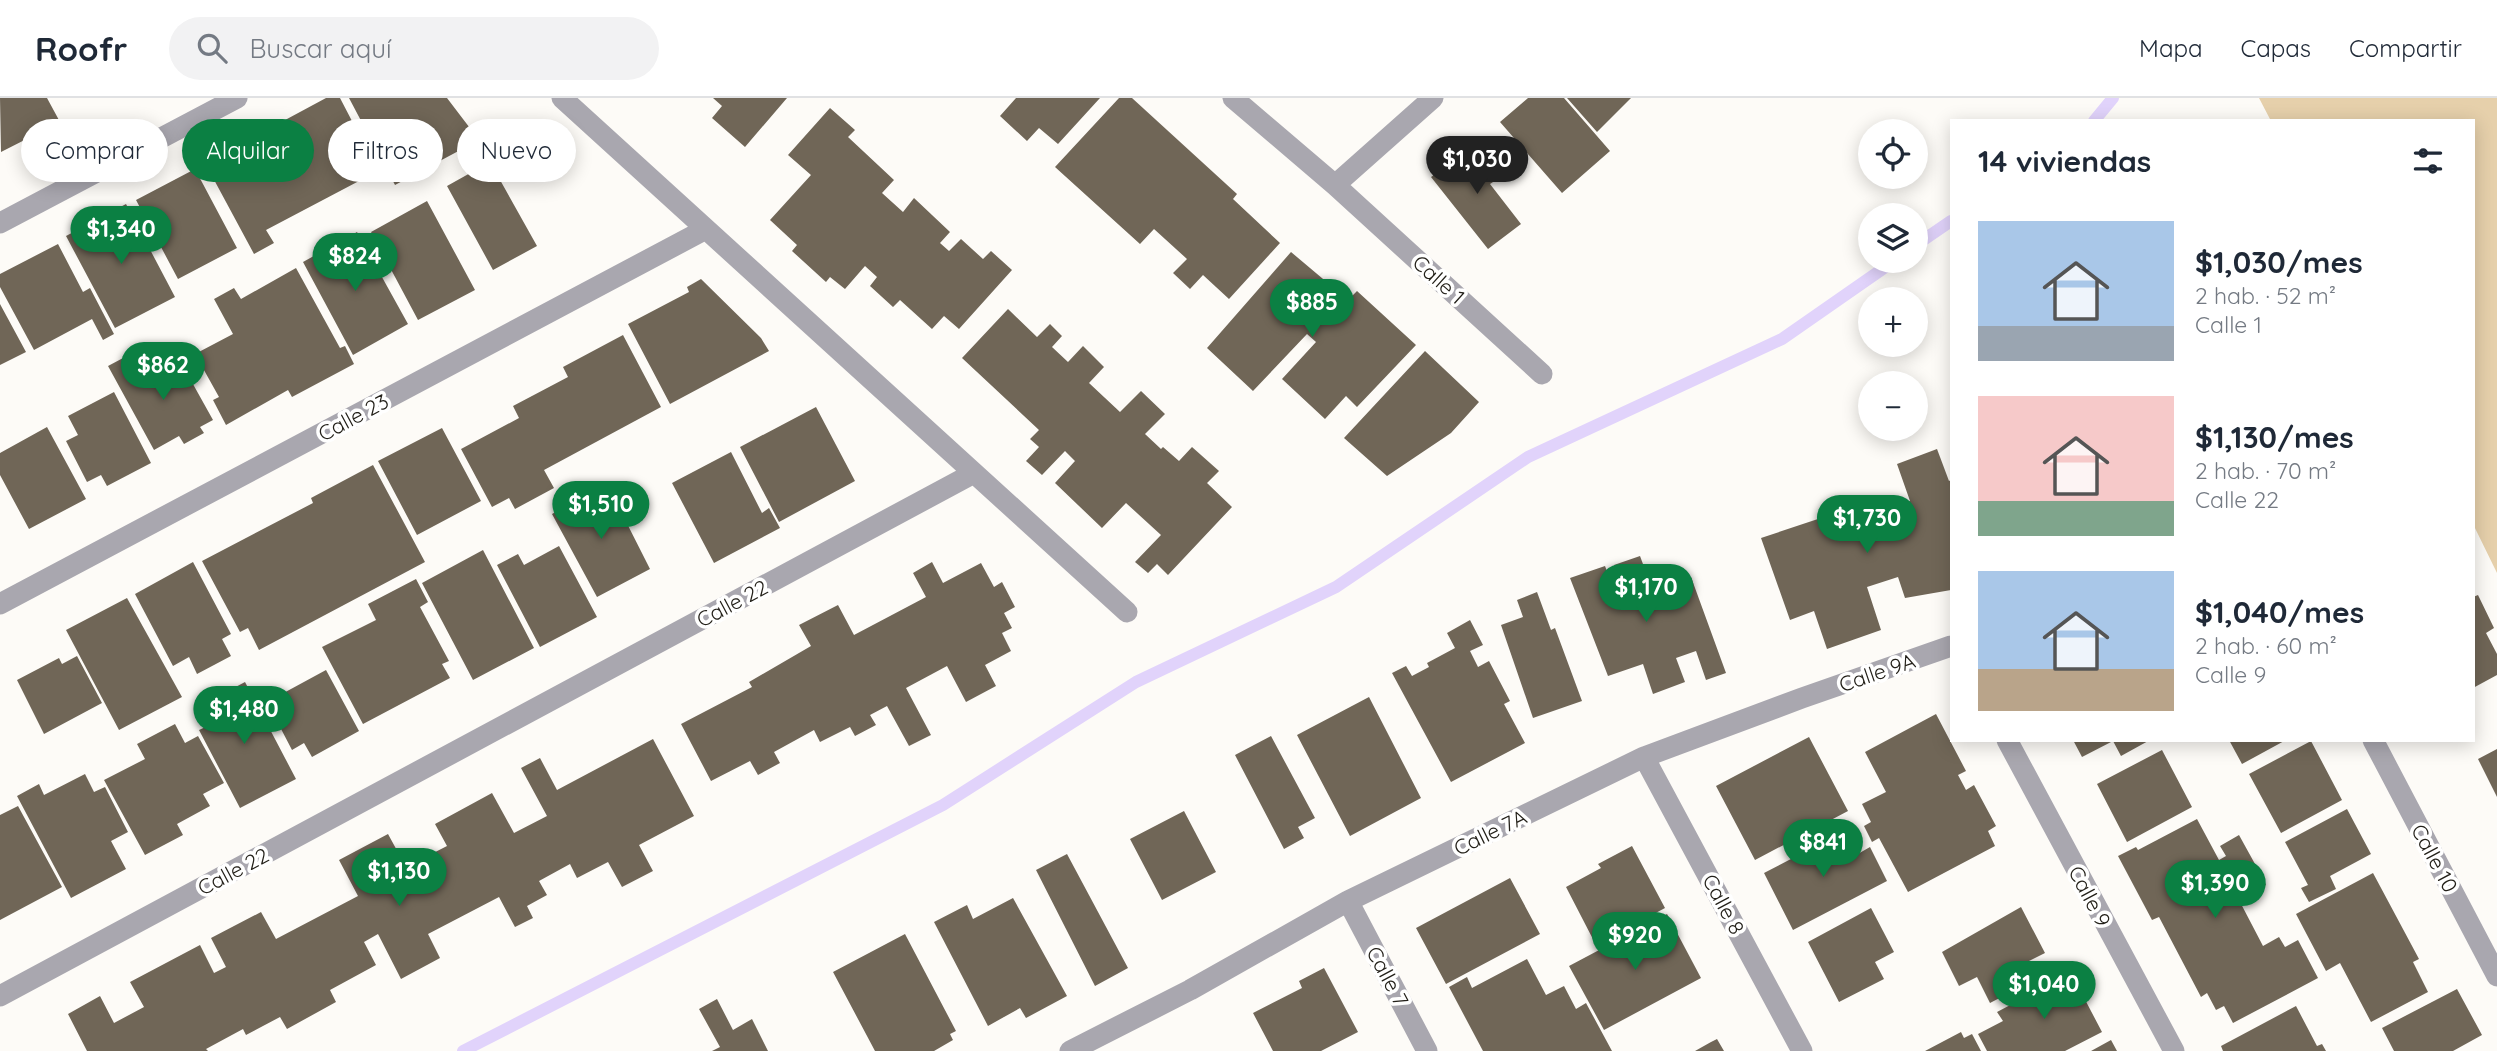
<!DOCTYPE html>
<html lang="es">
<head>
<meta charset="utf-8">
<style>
  body { margin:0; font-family:Quicksand,sans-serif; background:#f2f2f3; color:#1f2937; height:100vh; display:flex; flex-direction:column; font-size:26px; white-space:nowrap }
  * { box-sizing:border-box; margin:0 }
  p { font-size:23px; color:#747a83 }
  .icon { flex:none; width:38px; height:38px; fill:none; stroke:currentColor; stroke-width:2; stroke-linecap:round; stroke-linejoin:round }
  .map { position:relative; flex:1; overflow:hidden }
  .details { position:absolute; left:1950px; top:21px; width:525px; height:623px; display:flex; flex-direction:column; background:#fff; border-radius:0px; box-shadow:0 4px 18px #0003 }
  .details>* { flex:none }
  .hud { position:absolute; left:21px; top:21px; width:665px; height:63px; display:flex; gap:14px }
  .controls { position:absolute; left:1858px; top:21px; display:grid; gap:14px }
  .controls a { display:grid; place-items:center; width:70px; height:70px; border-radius:50%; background:#fff; box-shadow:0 4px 18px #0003; font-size:35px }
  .price { position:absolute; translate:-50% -60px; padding:0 16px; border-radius:24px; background:#0b8043; color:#fff; font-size:23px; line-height:46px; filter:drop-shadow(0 2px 4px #0008) }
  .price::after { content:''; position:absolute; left:50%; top:42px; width:21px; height:16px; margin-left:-10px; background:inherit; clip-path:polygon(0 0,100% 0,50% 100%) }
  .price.current { background:#222; color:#fff }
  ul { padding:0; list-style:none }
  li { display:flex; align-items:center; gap:21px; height:175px; padding:0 28px }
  li span { display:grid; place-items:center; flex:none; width:196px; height:140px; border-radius:0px; color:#555 }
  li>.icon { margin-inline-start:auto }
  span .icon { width:84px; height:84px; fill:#fffc; stroke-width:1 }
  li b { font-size:30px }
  h2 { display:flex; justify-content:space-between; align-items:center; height:84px; padding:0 28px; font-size:30px }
  .tag { padding:0 24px; border-radius:32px; background:#fff; box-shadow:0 4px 18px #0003; font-size:24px; line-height:63px }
  .tag.current { background:#0b8043; color:#fff }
  header { display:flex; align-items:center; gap:42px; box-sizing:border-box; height:98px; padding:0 35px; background:#fff; border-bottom:2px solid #e0e1e3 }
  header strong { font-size:33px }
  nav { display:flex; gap:38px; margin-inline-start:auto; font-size:24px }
  .search { width:490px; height:63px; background:#f2f2f3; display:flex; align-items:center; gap:18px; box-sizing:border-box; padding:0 24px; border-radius:38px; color:#747a83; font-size:26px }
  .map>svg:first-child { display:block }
</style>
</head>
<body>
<header>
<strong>Roofr</strong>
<div class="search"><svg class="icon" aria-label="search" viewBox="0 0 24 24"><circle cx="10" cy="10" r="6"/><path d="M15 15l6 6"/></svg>Buscar aquí</div>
<nav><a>Mapa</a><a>Capas</a><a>Compartir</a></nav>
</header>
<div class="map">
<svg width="2497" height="953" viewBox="0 0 2497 953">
  <rect width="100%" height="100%" fill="#fdfbf7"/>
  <!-- green -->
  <path fill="#e6d0ab" d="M2259 0H2497V475L2473 426V23H2271Z"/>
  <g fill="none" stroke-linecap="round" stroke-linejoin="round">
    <!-- stream -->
    <path stroke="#e1d3fb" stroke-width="12" d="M2094 23 2113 0
      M1916 147 1951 123
      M463 953 943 707 1136 584 1336 489 1528 359 1782 241 1894 163"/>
  </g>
  <!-- building -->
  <path fill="#706657" d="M0 0H47L60 24 1 54Z
    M326 0H340L378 73 266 132 274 145 254 156 205 65Z
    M349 0H447L479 42 395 87Z
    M713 0H787L745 49 712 20 722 8Z
    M1016 0H1100L1058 46 1039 30 1027 43 1000 18Z
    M1119 0H1132L1237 96 1233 101 1280 145 1229 201 1203 177 1190 191 1173 175 1187 161 1154 131 1140 146 1055 69Z
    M1528 0H1564L1610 53 1562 95 1500 24Z
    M1567 0H1631L1597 34Z
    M830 10 855 32 848 39 894 82 882 95 903 114 914 100 950 134 940 145 949 153 961 141 983 161 991 153 1012 172 959 231 944 218 932 231 900 202 893 209 870 188 877 179 865 168 845 191 830 179 826 184 792 153 797 147 770 122 811 77 788 57Z
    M1480 50 1502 78 1490 86 1521 126 1488 151 1431 79 1455 63 1451 58 1460 51 1467 60Z
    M490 64 537 148 493 172 447 88Z
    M195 71 237 150 178 181 136 102Z
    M427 103 475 192 418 222 371 134Z
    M126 106 175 199 115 230 66 138Z
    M357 134 408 226 353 257 303 164Z
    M58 146 83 194 90 190 114 236 103 242 92 221 34 252 0 189V176Z
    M1291 154 1348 202 1357 193 1416 247 1357 309 1346 298 1325 321 1282 281 1316 244 1307 236 1253 293 1207 250Z
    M296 170 340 250 345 248 354 266 292 299 288 292 226 327 213 302 219 299 195 256 233 236 214 201 234 190 241 201Z
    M701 181 761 240 769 253 670 306 628 226 689 194 687 189Z
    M0 206 26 254 0 267Z
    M1008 211 1037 239 1050 226 1062 238 1052 249 1068 264 1083 248 1104 269 1089 285 1120 314 1141 293 1165 316 1145 336 1161 351 1163 349 1179 363 1192 349 1219 373 1207 385 1232 409 1168 477 1157 466 1148 475 1135 464 1161 437 1126 405 1102 430 1055 385 1075 363 1065 353 1042 377 1026 363 1039 349 1030 341 1039 332 962 260Z
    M623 237 661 309 544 372 554 390 515 411 509 400 492 409 461 351 519 320 513 308 568 279 563 269Z
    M1425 253 1479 304 1451 335 1387 378 1344 340Z
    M125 259 139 282 179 261 213 322 200 329 204 335 184 346 179 338 154 352 108 268Z
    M114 294 151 365 107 388 101 377 87 384 66 343 78 337 68 318Z
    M816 309 855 383 779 424 740 349Z
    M47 329 86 401 29 431 0 377V355Z
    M442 330 481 403 417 437 378 363Z
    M1937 351 1949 383 1951 382V492L1905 500 1898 479 1867 489 1881 532 1827 551 1814 513 1790 522 1761 440 1839 414 1843 426 1910 403 1897 366Z
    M731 354 762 415 769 410 780 430 714 465 672 385Z
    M373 367 425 464 259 552 248 530 240 534 202 463 313 405 311 400Z
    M607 386 650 471 597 499 552 416Z
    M559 448 597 519 540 549 497 467 518 456 524 467Z
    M483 452 534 550 473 582 422 485Z
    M1640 458 1653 493 1691 479 1726 575 1706 582 1696 553 1676 560 1685 584 1653 596 1643 566 1608 578 1570 480 1605 468 1614 492 1622 489 1614 467Z
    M193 464 231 536 222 541 231 558 197 576 189 559 173 568 135 496Z
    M932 464 943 485 981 465 994 489 1002 484 1015 509 1004 515 1012 530 1002 535 1011 553 985 567 996 588 966 604 947 568 906 590 931 637 909 648 887 608 870 617 876 627 855 638 850 629 820 644 814 632 774 654 780 665 758 677 750 663 711 683 681 626 752 589 749 584 811 548 799 527 838 507 854 537 926 499 913 475Z
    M416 481 428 504 420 509 449 563 442 566 450 580 363 626 322 549 376 522 368 506Z
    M1537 494 1551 532 1555 530 1582 603 1533 620 1501 527 1523 519 1517 502Z
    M2478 497 2494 530 2486 535 2497 556V577L2473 590V499Z
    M127 500 182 599 119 632 66 532Z
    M1470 522 1483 547 1470 553 1478 569 1489 563 1510 603 1504 606 1525 645 1451 684 1392 575 1406 568 1412 578 1429 569 1427 565 1455 550 1447 535Z
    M77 558 102 605 44 636 17 582 59 560 62 566Z
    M326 572 359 633 312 659 304 645 292 652 267 604Z
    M245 584 296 681 240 710 199 632 210 627 200 608Z
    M1369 599 1421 700 1350 738 1297 637Z
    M1936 616 1966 673 1958 677 1966 692 1974 687 1996 728 1988 733 1995 748 1908 794 1879 740 1872 744 1864 728 1871 724 1862 706 1886 694 1865 654Z
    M175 626 185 645 198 638 224 685 203 696 210 708 177 726 183 737 145 757 104 682 145 661 137 646Z
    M1271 638 1315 720 1298 729 1304 740 1284 751 1235 657Z
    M1809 639 1848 713 1755 762 1716 688Z
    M653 641 694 718 639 747 653 773 622 789 608 764 577 780 570 766 539 783 547 797 527 808 533 820 515 829 499 799 428 836 440 860 401 881 378 836 364 844 376 867 330 892 336 904 287 931 280 919 246 937 243 931 206 951 208 953H87L68 916 100 898 114 925 144 909 130 884 200 847 214 875 226 869 211 840 261 814 276 841 358 798 339 762 388 736 406 769 447 748 435 726 492 695 514 735 547 718 521 670 540 660 557 692Z
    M2073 642H2150L2121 658 2113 643 2082 659Z
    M2229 642H2286L2242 666Z
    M2311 643 2342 702 2281 735 2249 676Z
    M2497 651V699L2478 661Z
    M2162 652 2192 709 2127 744 2097 686Z
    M85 676 94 694 105 689 128 734 111 743 126 771 71 800 17 698 39 686 44 697Z
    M18 708 62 789 0 822V717Z
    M2347 711 2371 756 2330 778 2336 791 2309 804 2301 790 2308 787 2285 744Z
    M1184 713 1216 774 1162 802 1130 741Z
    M2197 721 2219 762 2226 758 2220 748 2239 737 2255 766 2266 787 2239 802 2263 848 2279 839 2285 849 2298 842 2318 880 2233 925 2224 908 2216 912 2207 895 2201 899 2159 819 2152 822 2118 758 2136 749 2138 752Z
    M1832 729 1849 761 1870 749 1887 783 1793 832 1764 775 1812 750 1808 741Z
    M1632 748 1665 810 1596 847 1566 789 1601 770 1598 766Z
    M1067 756 1128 870 1095 888 1036 772Z
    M2373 775 2419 861 2413 864 2428 894 2371 924 2340 865 2326 873 2296 816Z
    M1510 780 1540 836 1446 886 1416 830Z
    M1013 800 1067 898 1026 920 1020 910 988 928 934 824 967 807 973 821Z
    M2021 809 2045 855 2027 864 2036 881 1990 905 1977 879 1959 888 1942 854Z
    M1871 810 1894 854 1875 864 1884 881 1839 904 1808 844Z
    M1667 816 1701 880 1604 932 1569 868Z
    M905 836 956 933 950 936 953 942 934 953H875L833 874Z
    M1527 861 1546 897 1564 888 1576 911 1586 905 1612 953H1483L1449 889 1467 879 1472 890Z
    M1324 870 1358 934 1321 953H1273L1253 915 1302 890 1299 883Z
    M2071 875 2102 934 2065 953H1987L1978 936 2003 923 1997 914Z
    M2457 891 2482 937 2453 953H2394L2382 930Z
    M717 901 733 932 752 921 768 953H712L720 949 699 911Z
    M2296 908 2317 948 2322 946 2326 953H2223L2221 948Z
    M1961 934 1964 940 1972 936 1981 953H1925Z
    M1717 941 1724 953H1695L1711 944Z
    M2111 942 2117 953H2091Z"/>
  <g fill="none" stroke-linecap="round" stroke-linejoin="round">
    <!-- street -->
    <path stroke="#a9a7af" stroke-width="21" d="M562 0 1127 514
      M1233 0 1335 87 1542 276
      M1335 87 1433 0
      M0 125 237 0
      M0 506 706 131
      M2007 642 2174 953
      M2373 642 2497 878
      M1644 659 1802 953
      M1348 803 1427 953
      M0 898 974 375
      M1070 953 1190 892 1348 803 1644 659 1802 600 1951 548"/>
  </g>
  <g text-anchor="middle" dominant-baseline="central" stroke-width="7" stroke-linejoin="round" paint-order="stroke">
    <!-- street labels -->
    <g font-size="21" fill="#232019" stroke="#fff">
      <text transform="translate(1439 181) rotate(42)">Calle 1</text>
      <text transform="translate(353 319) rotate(-28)">Calle 23</text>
      <text transform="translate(732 505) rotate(-28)">Calle 22</text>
      <text transform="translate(1877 574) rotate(-19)">Calle 9A</text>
      <text transform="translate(1490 734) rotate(-26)">Calle 7A</text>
      <text transform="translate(2435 760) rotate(62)">Calle 10</text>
      <text transform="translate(233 773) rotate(-28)">Calle 22</text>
      <text transform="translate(2090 798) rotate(62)">Calle 9</text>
      <text transform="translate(1724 806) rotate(62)">Calle 8</text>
      <text transform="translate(1388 878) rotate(62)">Calle 7</text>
    </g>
  </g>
</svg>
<div class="controls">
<a><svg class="icon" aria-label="locate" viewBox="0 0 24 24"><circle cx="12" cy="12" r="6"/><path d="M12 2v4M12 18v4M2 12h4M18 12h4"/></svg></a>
<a><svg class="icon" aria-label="layers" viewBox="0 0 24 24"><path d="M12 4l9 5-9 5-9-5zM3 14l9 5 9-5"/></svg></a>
<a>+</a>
<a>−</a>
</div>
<b class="price current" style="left:1477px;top:98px">$1,030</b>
<b class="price" style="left:121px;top:168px">$1,340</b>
<b class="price" style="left:355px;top:195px">$824</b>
<b class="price" style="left:1312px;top:241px">$885</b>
<b class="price" style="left:163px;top:304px">$862</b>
<b class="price" style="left:601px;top:443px">$1,510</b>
<b class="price" style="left:1867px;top:457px">$1,730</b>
<b class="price" style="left:1646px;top:526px">$1,170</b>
<b class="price" style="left:244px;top:648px">$1,480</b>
<b class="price" style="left:1823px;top:781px">$841</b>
<b class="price" style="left:399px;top:810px">$1,130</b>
<b class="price" style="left:2215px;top:822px">$1,390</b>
<b class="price" style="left:1635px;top:874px">$920</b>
<b class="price" style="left:2044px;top:923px">$1,040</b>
<div class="hud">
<a class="tag">Comprar</a>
<a class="tag current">Alquilar</a>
<a class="tag">Filtros</a>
<a class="tag">Nuevo</a>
</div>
<section class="details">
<h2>14 viviendas<svg class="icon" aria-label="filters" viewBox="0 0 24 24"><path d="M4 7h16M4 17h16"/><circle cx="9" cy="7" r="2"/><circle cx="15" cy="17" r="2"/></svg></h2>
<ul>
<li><span style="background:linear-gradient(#a9c7e8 75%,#9aa5b1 0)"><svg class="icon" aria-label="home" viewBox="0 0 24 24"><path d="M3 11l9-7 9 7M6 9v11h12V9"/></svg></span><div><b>$1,030/mes</b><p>2 hab. · 52 m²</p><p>Calle 1</p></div></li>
<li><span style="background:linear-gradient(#f6c9c9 75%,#7fa58c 0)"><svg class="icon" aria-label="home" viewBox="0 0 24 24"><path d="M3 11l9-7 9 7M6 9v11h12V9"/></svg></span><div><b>$1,130/mes</b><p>2 hab. · 70 m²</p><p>Calle 22</p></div></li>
<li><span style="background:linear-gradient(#a9c7e8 70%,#b9a48a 0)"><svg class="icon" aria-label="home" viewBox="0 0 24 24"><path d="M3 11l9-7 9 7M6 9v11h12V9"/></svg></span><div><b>$1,040/mes</b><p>2 hab. · 60 m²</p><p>Calle 9</p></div></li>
</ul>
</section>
</div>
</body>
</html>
